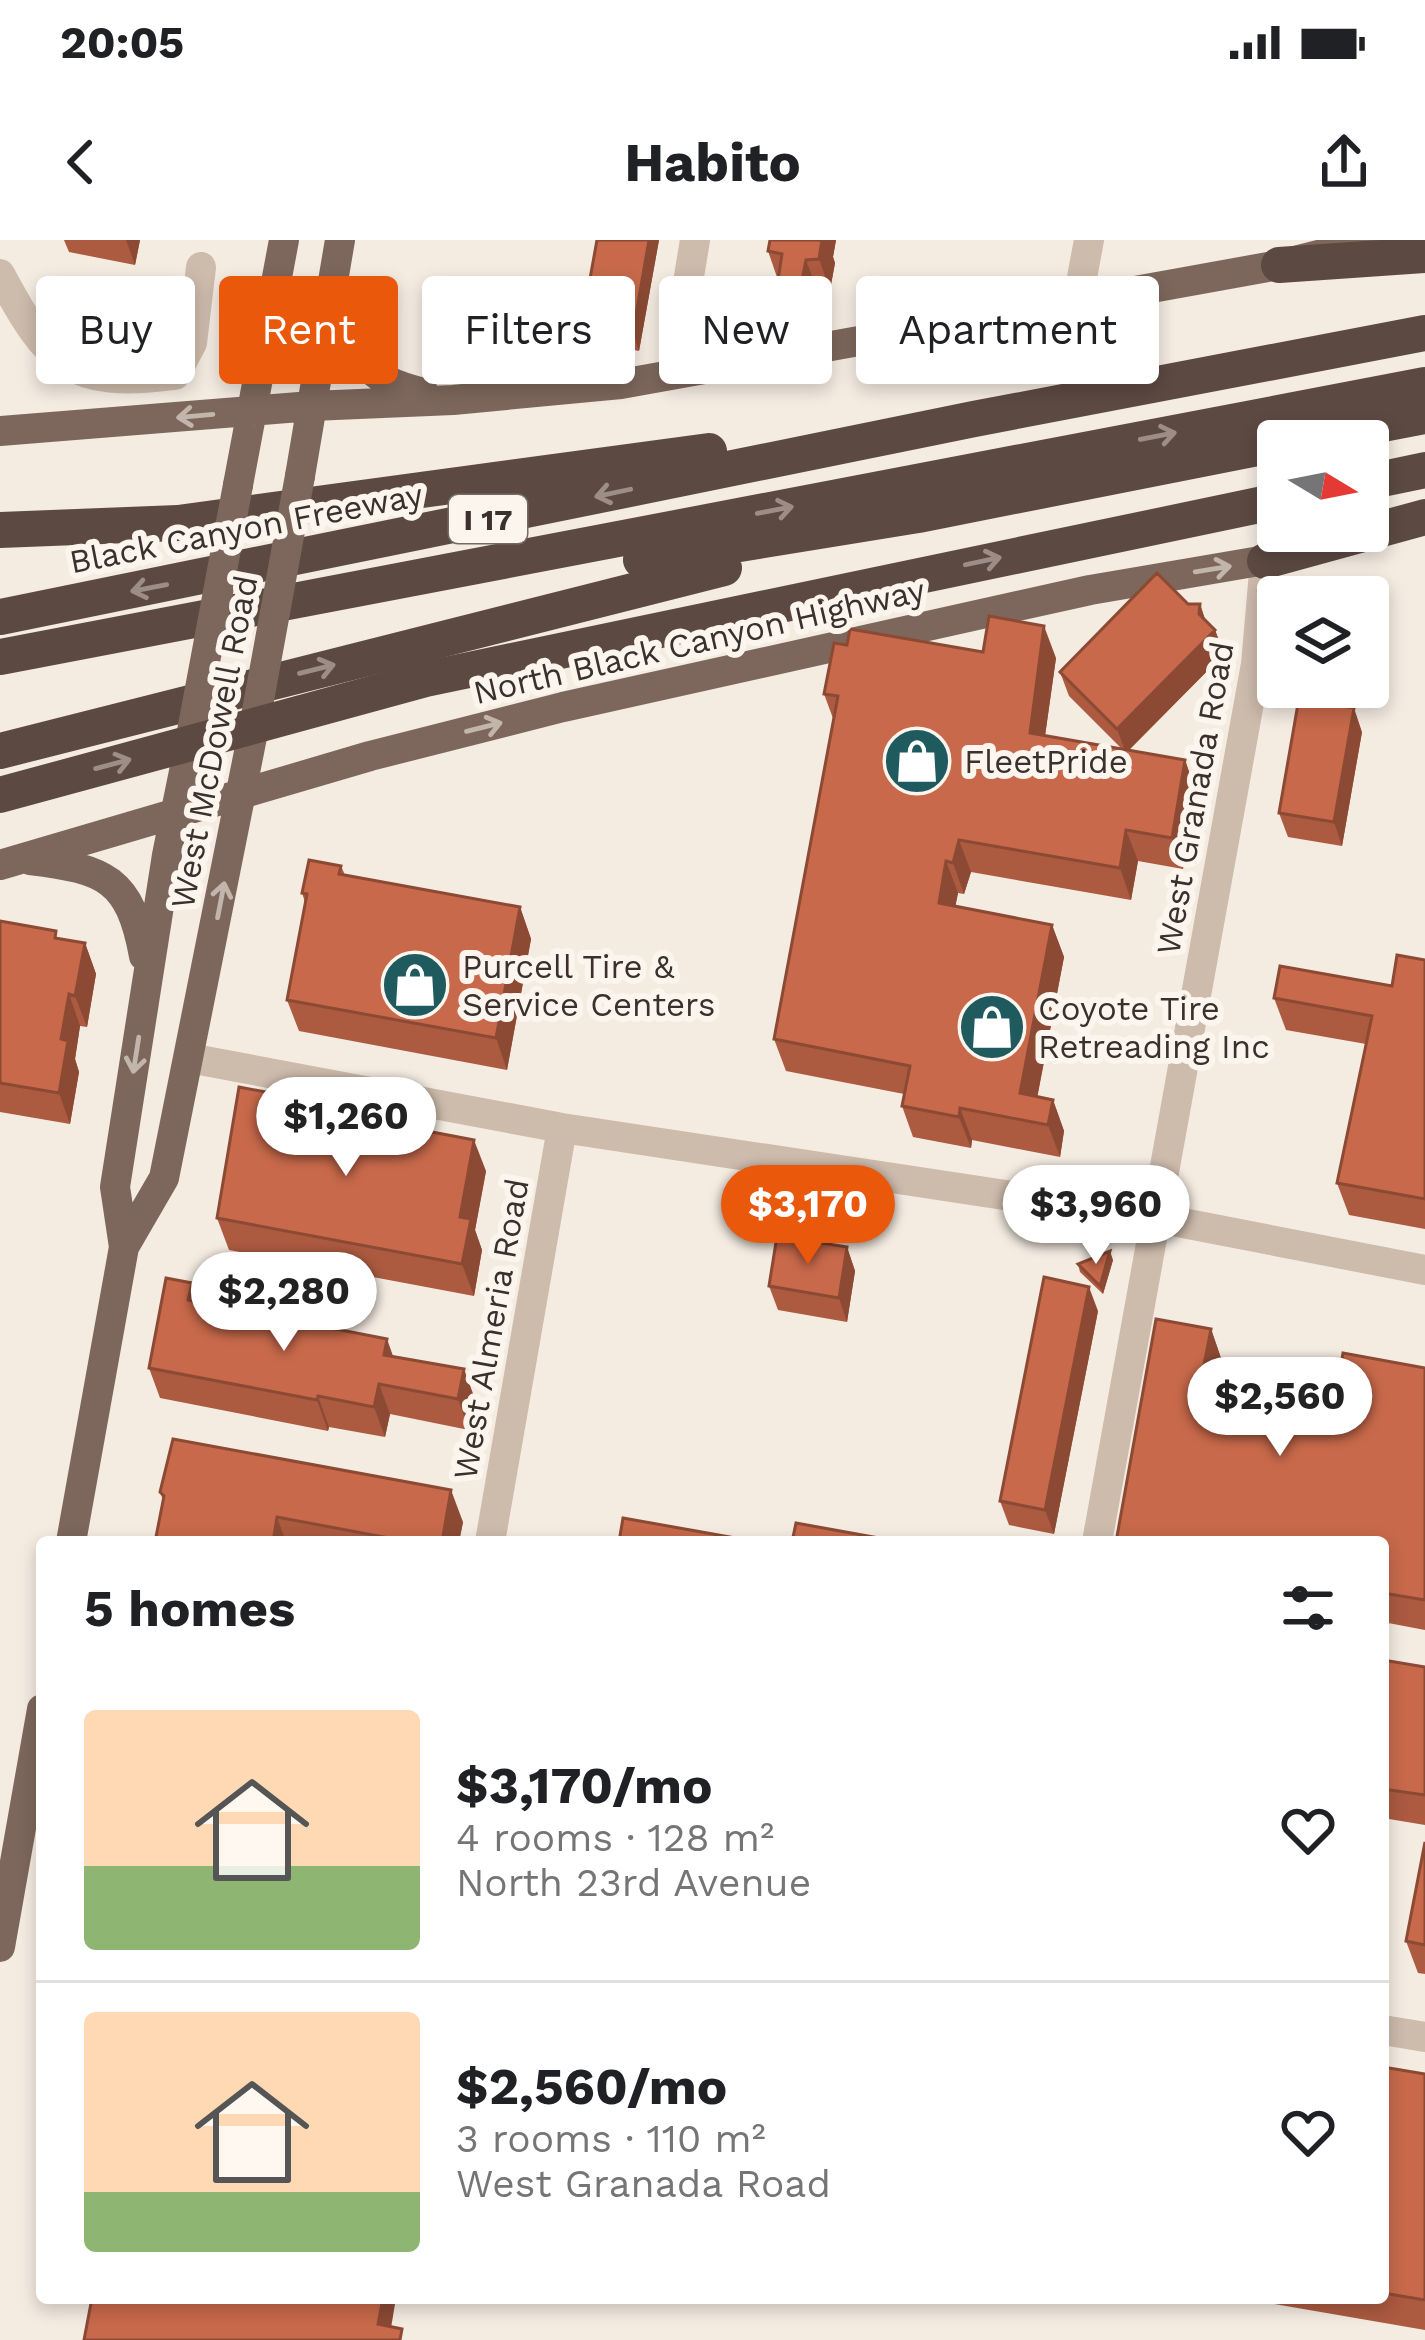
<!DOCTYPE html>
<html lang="en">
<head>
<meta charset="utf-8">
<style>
  body { margin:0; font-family:"Work Sans",sans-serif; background:#f6f6f6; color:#202124; height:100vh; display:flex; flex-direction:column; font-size:45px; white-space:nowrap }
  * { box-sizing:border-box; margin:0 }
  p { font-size:39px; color:#757577 }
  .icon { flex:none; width:66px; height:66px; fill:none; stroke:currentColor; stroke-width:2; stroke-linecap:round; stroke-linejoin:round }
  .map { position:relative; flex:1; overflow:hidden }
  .details { position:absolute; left:36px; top:1296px; width:1353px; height:768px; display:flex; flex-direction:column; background:#fff; border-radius:12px; box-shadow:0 6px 18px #0003 }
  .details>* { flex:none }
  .guide { position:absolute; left:36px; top:36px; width:1353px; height:108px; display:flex; gap:24px }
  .needle { width:78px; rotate:100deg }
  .fabs { position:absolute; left:1257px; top:180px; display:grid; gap:24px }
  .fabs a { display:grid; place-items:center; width:132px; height:132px; border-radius:12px; background:#fff; box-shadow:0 6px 18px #0003; font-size:60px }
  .price { position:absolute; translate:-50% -102px; padding:0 27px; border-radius:42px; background:#fff; color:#222; font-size:39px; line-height:78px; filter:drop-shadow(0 3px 6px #0008) }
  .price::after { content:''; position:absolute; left:50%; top:72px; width:36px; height:27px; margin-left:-18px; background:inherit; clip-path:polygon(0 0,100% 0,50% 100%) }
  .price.selected { background:#ea580c; color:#fff }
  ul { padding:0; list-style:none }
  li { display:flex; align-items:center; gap:36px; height:300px; padding:0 48px }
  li+li { border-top:3px solid #e0e0e0 }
  li span { display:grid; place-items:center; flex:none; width:336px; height:240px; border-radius:12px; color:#555 }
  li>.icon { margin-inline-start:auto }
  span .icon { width:144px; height:144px; fill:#fffc; stroke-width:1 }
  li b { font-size:51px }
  h2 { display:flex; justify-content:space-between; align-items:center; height:144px; padding:0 48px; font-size:51px }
  .chip { padding:0 42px; border-radius:12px; background:#fff; box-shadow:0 6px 18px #0003; font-size:42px; line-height:108px }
  .chip.selected { background:#ea580c; color:#fff }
  .status { display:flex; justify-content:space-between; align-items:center; height:84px; padding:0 60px; background:#fff; direction:ltr }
  .status svg { height:33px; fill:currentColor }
  header { display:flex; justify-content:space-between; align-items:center; height:156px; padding:0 48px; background:#fff; font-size:54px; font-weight:700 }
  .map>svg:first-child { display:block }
</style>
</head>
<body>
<div class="status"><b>20:05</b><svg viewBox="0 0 49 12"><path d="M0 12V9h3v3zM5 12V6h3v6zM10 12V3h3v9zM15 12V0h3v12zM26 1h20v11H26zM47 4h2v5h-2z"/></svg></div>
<header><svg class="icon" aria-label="back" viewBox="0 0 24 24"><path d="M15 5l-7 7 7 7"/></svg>Habito<svg class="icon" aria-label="share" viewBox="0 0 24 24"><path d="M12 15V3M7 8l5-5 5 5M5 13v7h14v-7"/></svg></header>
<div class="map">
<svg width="1425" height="2100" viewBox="0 0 1425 2100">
  <rect width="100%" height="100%" fill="#f4ebe1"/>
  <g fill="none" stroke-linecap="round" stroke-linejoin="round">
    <!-- minor -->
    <path stroke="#cdbbac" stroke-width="30" d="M0 34C48 123 69 149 175 135L192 103 201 27
      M1078 59 1089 0
      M673 134 695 0
      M189 818 562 888 1157 978 1425 1030
      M490 1302 562 888
      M1097 1302 1256 424 1265 321
      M1383 1790 1425 1797"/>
    <!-- major -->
    <path stroke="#7d675c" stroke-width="30" d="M337 54C351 114 360 138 424 153
      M0 191 312 166 453 160 621 144 1279 25 1377 0
      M300 236 340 0
      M238 245 284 0
      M30 620C106 629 130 639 144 716
      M0 625 370 516 563 467 1090 350 1283 317
      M124 1007 164 938 254 487
      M71 1302 124 1007 115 947 167 615 190 502
      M0 1707 42 1469"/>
    <!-- highway -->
    <path stroke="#5c4a42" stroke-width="36" d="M1279 25 1425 15
      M1294 201 1425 176
      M1368 242 1425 230
      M0 290 178 283 709 211
      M641 320 918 275 1278 204
      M1265 321 1425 277
      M0 377 974 179 1425 93
      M0 417 1425 145
      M0 511 724 328"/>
    <!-- major-bridge -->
    <path stroke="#7d675c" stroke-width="30" d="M254 487 300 236
      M190 502 238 245"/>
    <!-- highway-bridge -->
    <path stroke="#5c4a42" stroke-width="36" d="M0 555 426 439 1278 261"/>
  </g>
  <!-- wall -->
  <path fill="#ac5a40" d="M64 0H140L135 25 69 12Z
    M597 0H659L639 111 589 101 582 83Z
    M770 0H836L833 17 835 23 830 50 818 52 813 76 789 72 768 11Z
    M1188 364H1200L1205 380 1215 390 1224 414 1129 510 1185 520 1196 552 1183 629 1138 621 1131 660 971 632 964 654 958 653 955 666 1052 685 1064 717 1037 857 1053 860 1064 891 1060 917 972 900 971 908 913 897 902 866 904 854 786 831 774 799 834 481 824 454 847 405 1056 418 1045 496 1122 509 1069 456 1060 432Z
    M1362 492 1342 606 1288 597 1279 573Z
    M341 626 345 635 520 667 531 699 507 830 299 791 287 760 305 662 302 653Z
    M0 681 59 698 85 703 96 734 87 787 80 786 75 819 79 832 70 884 0 872Z
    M1425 720V989L1349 975 1337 943 1366 804 1286 790 1274 758 1392 746Z
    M295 866 486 931 475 990 482 1010 474 1056 229 1010 217 978Z
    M847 1007 855 1031 847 1082 778 1070 769 1046Z
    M1113 1020 1103 1054 1080 1032 1078 1024Z
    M192 1043 199 1062 393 1116 475 1159 469 1190 390 1174 385 1197 329 1187 328 1191 160 1158 149 1128Z
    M1098 1071 1054 1294 1009 1285 1000 1261Z
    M1156 1079 1211 1089 1222 1121 1219 1138 1335 1159 1425 1128V1390L1383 1382V1302Z
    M160 1252 463 1282 459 1302H155L163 1260Z
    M1383 1420 1425 1427V1585L1383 1578Z
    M1425 1602V1734L1418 1733 1406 1701Z
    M1383 1827 1425 1834V2090L1239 2058H1383Z"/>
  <!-- shaded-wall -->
  <path fill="#8c4a34" d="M126 0H140L135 25Z
    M649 0H659L639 111 633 92Z
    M822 0H836L833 17 835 23 830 50 819 19Z
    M806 20 818 52 813 76 801 45Z
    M1200 364 1208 388 1215 390 1224 414 1126 513 1117 489 1199 374Z
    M1044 386 1056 418 1041 524 1030 493Z
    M1354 468 1362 492 1342 606 1334 582Z
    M1185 520 1196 552 1183 629 1172 598Z
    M1126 590 1138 621 1131 660 1120 628Z
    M959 600 971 632 964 654 953 623Z
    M946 621 958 653 950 695 939 663Z
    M520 667 531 699 507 830 496 798Z
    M1052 685 1064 717 1032 885 1020 853Z
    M85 703 96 734 87 787 75 756Z
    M69 754 80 786 75 819 79 832 70 884 59 853 61 799Z
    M1053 860 1064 891 1060 917 1048 885Z
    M960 868 972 900 971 908 959 877Z
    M474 900 486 931 475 990 482 1010 474 1056 462 1024 460 977Z
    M847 1007 855 1031 847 1082 839 1058Z
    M1110 1011 1113 1020 1103 1054 1100 1046Z
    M192 1043 203 1073 188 1060Z
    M1089 1047 1098 1071 1054 1294 1045 1270Z
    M1211 1089 1222 1121 1214 1167 1202 1135Z
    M387 1099 398 1130 384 1115Z
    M464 1129 475 1159 469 1190 458 1159Z
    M379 1144 390 1174 385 1197 374 1167Z
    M318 1156 329 1187 328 1191 317 1160Z
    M451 1250 463 1282 459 1302H442Z
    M277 1277 286 1302H273Z
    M383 2058H396L389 2100 378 2084Z"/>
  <!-- building -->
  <path fill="#c8694b" stroke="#8c4a34" stroke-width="3" d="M597 0H649L633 92 582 83Z
    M770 0H822L819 19 806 20 801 45 778 40 782 14 768 11Z
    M1157 333 1188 364H1200L1199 374 1215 390 1117 489 1060 432Z
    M989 376 1044 386 1030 493 1185 520 1172 598 1126 590 1120 628 959 600 953 623 946 621 939 663 1052 685 1020 853 1053 860 1048 885 960 868 959 877 902 866 910 826 774 799 838 456 824 454 834 403 847 405 850 389 983 412Z
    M1299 458 1354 468 1334 582 1279 573Z
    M309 620 341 626 339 634 520 667 496 798 287 760 307 654 302 653Z
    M0 681 56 691 55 698 85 703 75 756 69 754 61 799 68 801 59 853 0 843Z
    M1397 715 1425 720V959L1337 943 1372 776 1274 758 1280 726 1392 746Z
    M239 847 292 857 290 865 474 900 460 977 471 979 462 1024 217 978Z
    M777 996 847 1007 839 1058 769 1046Z
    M1110 1011 1100 1046 1078 1024Z
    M1044 1037 1089 1047 1045 1270 1000 1261Z
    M166 1038 192 1043 188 1060 387 1099 384 1115 464 1129 458 1159 379 1144 374 1167 318 1156 317 1160 149 1128Z
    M1156 1079 1211 1089 1202 1135 1335 1159 1343 1113 1425 1128V1360L1383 1353V1302H1116Z
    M173 1199 451 1250 442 1302H410L277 1277 273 1302H155L164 1256 160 1252Z
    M623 1278 758 1302H619Z
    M796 1283 901 1302H792Z
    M1383 1420 1425 1427V1555L1383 1549Z
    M1425 1602V1705L1406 1701Z
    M1383 1827 1425 1834V2060L1383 2053Z
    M92 2058H383L378 2084 402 2089 400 2100H84Z"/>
  <!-- one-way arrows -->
  <defs><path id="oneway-shaft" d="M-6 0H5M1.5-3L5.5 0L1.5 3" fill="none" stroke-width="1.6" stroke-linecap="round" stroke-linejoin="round" transform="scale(3)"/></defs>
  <g stroke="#c2b5ac">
    <use href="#oneway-shaft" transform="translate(195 176) rotate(175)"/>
    <use href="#oneway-shaft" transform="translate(1213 329) rotate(-9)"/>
    <use href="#oneway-shaft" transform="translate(484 487) rotate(-14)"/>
    <use href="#oneway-shaft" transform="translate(221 660) rotate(-79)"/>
    <use href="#oneway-shaft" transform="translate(136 815) rotate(99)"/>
  </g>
  <g stroke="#9c8e87">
    <use href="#oneway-shaft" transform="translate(1158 196) rotate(-11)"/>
    <use href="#oneway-shaft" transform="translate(613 253) rotate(168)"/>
    <use href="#oneway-shaft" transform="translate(775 270) rotate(-11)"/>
    <use href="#oneway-shaft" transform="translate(983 321) rotate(-12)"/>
    <use href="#oneway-shaft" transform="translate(149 348) rotate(169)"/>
    <use href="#oneway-shaft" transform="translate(317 429) rotate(-14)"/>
    <use href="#oneway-shaft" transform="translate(113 524) rotate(-15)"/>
  </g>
  <!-- icons -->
  <defs>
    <g id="shop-disc" transform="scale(3.45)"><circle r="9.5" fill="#1f5a5e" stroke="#fbf5ee"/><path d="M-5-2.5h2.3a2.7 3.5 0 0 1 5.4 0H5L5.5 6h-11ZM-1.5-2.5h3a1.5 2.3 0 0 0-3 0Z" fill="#fff"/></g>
  </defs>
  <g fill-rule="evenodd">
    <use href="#shop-disc" x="917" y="521"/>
    <use href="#shop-disc" x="415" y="745"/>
    <use href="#shop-disc" x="992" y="787"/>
  </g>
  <g text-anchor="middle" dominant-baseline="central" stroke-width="12" stroke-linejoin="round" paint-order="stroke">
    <!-- shield labels -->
    <rect fill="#fbf5ee" stroke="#756b66" stroke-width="3" x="449" y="255" width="78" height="48" rx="9"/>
    <g font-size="30" font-weight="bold" fill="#3b302b">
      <text x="488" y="279">I 17</text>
    </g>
    <!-- street labels -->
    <g font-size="33" fill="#3b302b" stroke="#fbf5ee">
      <text transform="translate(246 288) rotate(-11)">Black Canyon Freeway</text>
      <text transform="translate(699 401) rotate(-13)">North Black Canyon Highway</text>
      <text transform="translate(214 502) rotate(-79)">West McDowell Road</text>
      <text transform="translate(1195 558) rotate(-80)">West Granada Road</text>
      <text transform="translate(491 1089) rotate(-80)">West Almeria Road</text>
    </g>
    <!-- poi labels -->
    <g font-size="33" fill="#3b302b" stroke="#fbf5ee" text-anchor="start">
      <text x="964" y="521">FleetPride</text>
      <text x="462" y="726">Purcell Tire &amp;<tspan x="462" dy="38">Service Centers</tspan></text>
      <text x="1038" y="768">Coyote Tire<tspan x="1038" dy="38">Retreading Inc</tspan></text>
    </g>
  </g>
</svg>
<div class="fabs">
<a><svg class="needle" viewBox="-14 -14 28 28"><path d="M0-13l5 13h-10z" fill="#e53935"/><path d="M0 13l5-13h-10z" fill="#757577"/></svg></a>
<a><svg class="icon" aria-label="layers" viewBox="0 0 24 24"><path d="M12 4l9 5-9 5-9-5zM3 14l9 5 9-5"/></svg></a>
</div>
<b class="price" style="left:346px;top:939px">$1,260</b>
<b class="price selected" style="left:808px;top:1027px">$3,170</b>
<b class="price" style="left:1096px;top:1027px">$3,960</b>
<b class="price" style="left:284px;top:1114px">$2,280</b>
<b class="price" style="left:1280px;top:1219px">$2,560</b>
<div class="guide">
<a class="chip">Buy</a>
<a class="chip selected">Rent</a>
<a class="chip">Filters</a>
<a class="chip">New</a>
<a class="chip">Apartment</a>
</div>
<section class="details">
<h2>5 homes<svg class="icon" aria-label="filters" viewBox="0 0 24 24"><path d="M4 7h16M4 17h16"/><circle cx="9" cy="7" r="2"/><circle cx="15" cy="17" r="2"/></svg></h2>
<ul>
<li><span style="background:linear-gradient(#ffd9b3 65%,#8fb573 0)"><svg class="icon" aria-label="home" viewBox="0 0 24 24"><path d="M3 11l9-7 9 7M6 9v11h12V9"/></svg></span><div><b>$3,170/mo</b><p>4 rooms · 128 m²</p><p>North 23rd Avenue</p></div><svg class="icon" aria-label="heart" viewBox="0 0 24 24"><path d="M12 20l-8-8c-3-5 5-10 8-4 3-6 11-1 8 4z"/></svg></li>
<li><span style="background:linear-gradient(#ffd9b3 75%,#8fb573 0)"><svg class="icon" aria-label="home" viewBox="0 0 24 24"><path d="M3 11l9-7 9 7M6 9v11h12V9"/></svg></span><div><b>$2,560/mo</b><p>3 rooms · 110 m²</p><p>West Granada Road</p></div><svg class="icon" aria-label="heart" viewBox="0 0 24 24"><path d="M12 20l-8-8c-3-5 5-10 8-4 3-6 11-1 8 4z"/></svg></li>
</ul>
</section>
</div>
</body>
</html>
